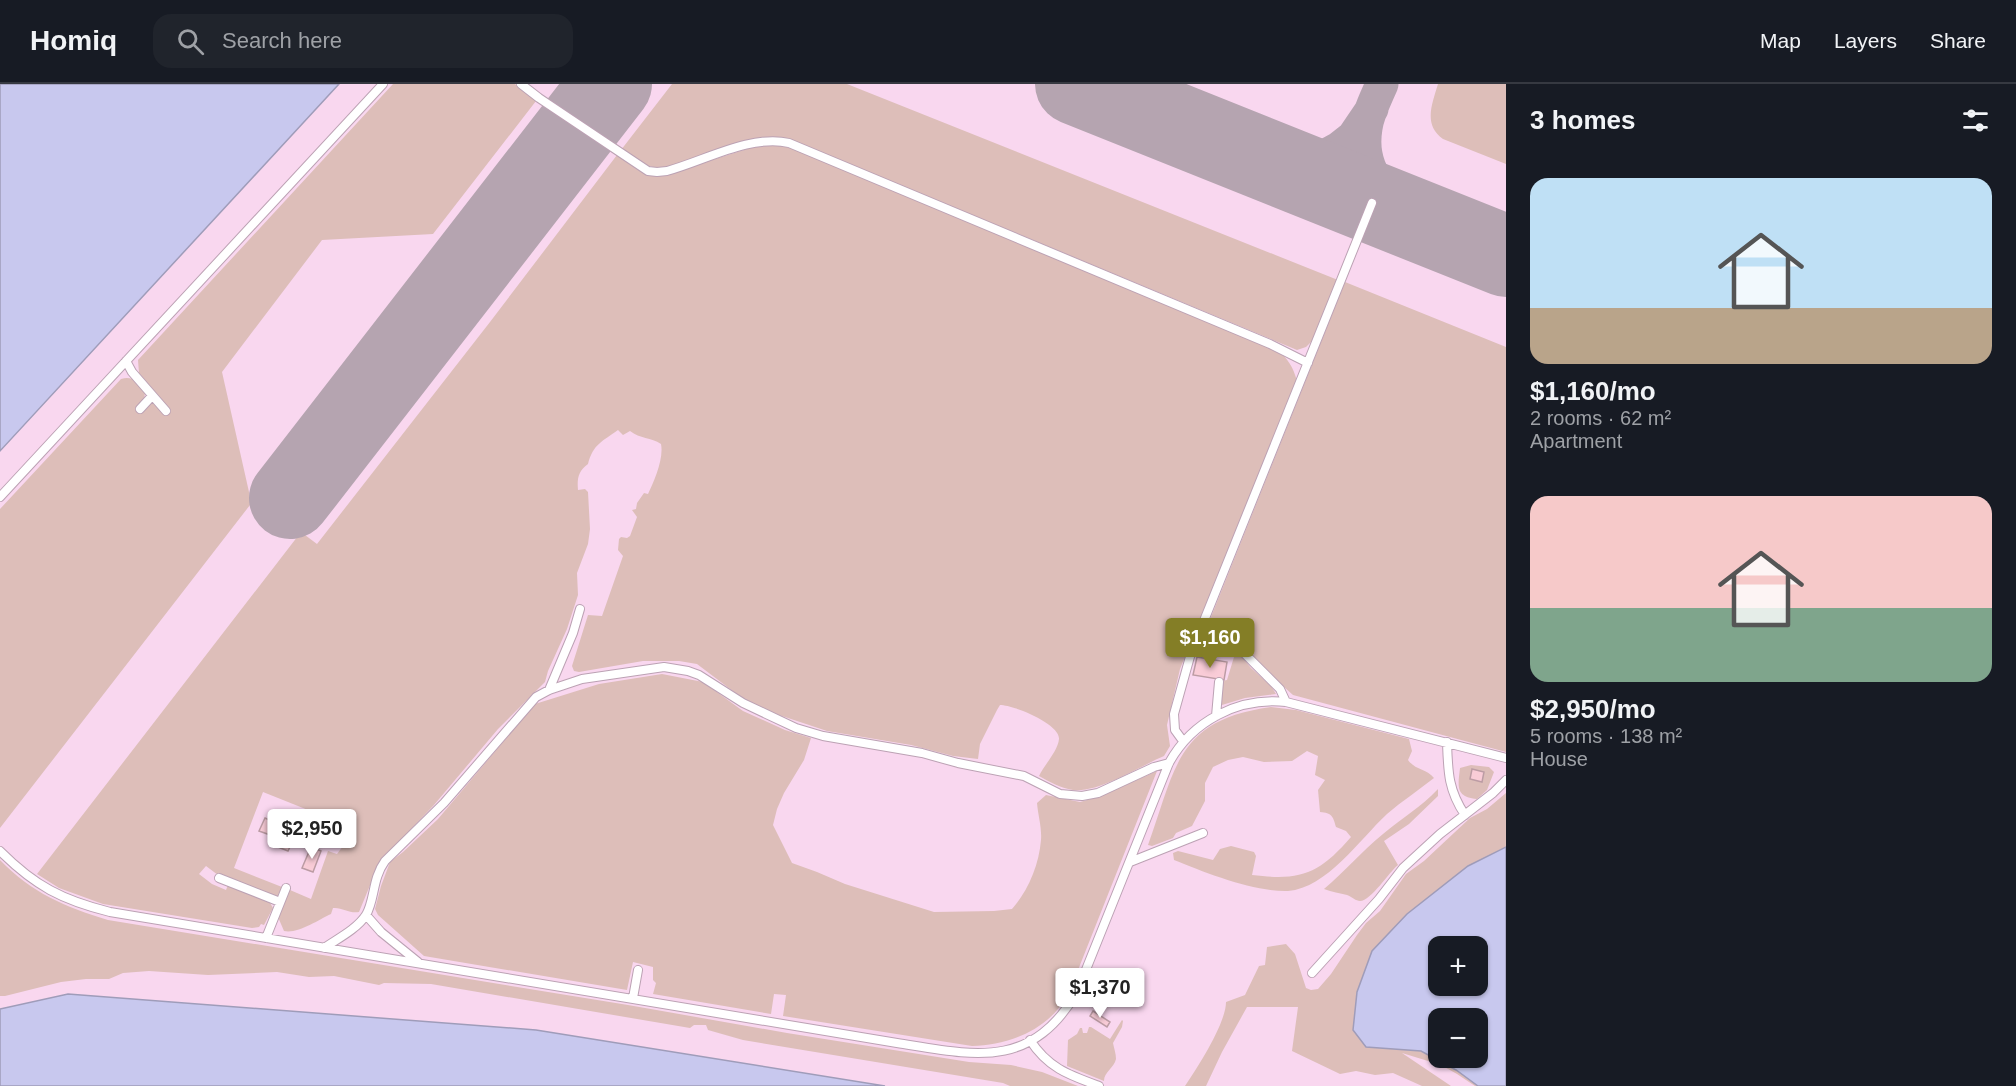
<!DOCTYPE html>
<html lang="en">
<head>
<meta charset="utf-8">
<style>
  body { margin:0; font-family:Arial,sans-serif; background:#20242c; color:#f1f3f6; height:100vh; display:flex; flex-direction:column; font-size:22px; white-space:nowrap }
  * { box-sizing:border-box; margin:0 }
  p { font-size:20px; color:#9ea1a6 }
  .icon { flex:none; width:33px; height:33px; fill:none; stroke:currentColor; stroke-width:2; stroke-linecap:round; stroke-linejoin:round }
  .map { position:relative; flex:1; overflow:hidden }
  .panel { display:flex; flex-direction:column; background:#171b24; width:510px }
  .panel>* { flex:none }
  .fabs { position:absolute; left:1428px; top:852px; display:grid; gap:12px }
  .fabs a { display:grid; place-items:center; width:60px; height:60px; border-radius:12px; background:#171b24; box-shadow:0 2px 4px #0004; font-size:30px }
  .price { position:absolute; translate:-50% -51px; padding:0 14px; border-radius:6px; background:#fff; color:#222; font-size:20px; line-height:39px; filter:drop-shadow(0 2px 3px #0008) }
  .price::after { content:''; position:absolute; left:50%; top:36px; width:18px; height:14px; margin-left:-9px; background:inherit; clip-path:polygon(0 0,100% 0,50% 100%) }
  .price.selected { background:#847e26; color:#fff }
  ul { padding:0; list-style:none }
  li { display:grid; align-content:center; gap:12px; height:318px; padding:0 24px }
  li span { display:grid; place-items:center; height:186px; border-radius:18px; color:#555 }
  li>.icon { margin-inline-start:auto }
  span .icon { width:108px; height:108px; fill:#fffc; stroke-width:1 }
  li b { font-size:26px }
  h2 { display:flex; justify-content:space-between; align-items:center; height:72px; padding:0 24px; font-size:26px }
  header { display:flex; align-items:center; gap:36px; box-sizing:border-box; height:84px; padding:0 30px; background:#171b24; border-bottom:2px solid #363941 }
  header strong { font-size:28px }
  nav { display:flex; gap:33px; margin-inline-start:auto; font-size:21px }
  .search { width:420px; height:54px; background:#20242c; display:flex; align-items:center; gap:15px; box-sizing:border-box; padding:0 21px; border-radius:18px; color:#9ea1a6; font-size:22px }
  main { display:flex; flex:1; min-height:0 }
  .map>svg:first-child { display:block }
</style>
</head>
<body>
<header>
<strong>Homiq</strong>
<div class="search"><svg class="icon" aria-label="search" viewBox="0 0 24 24"><circle cx="10" cy="10" r="6"/><path d="M15 15l6 6"/></svg>Search here</div>
<nav><a>Map</a><a>Layers</a><a>Share</a></nav>
</header>
<main>
<div class="map">
<svg width="1506" height="1002" viewBox="0 0 1506 1002">
  <rect width="100%" height="100%" fill="#fce6f6"/>
  <!-- built -->
  <path fill="#f9d7ef" d="M339 0H1506V763L1407 830 1421 967 1478 1002H885L536 946 68 910 0 925V367Z"/>
  <!-- green -->
  <path fill="#ddbeb9" fill-rule="evenodd" d="M393 0H515L536 17 433 150 322 156 222 288 249 408 250 421 0 744V425L121 295C134 291 138 300 145 309L144 316 137 323 141 328 152 318 165 329 170 325 139 289 138 276Z
    M672 0H847L1338 196 1315 254 1306 263 1297 266 790 55C752 48 710 69 674 81 648 88 642 79 621 66Z
    M1438 0H1506V80L1443 55C1423 41 1432 20 1438 0Z
    M763 60H773L791 64 1276 265C1288 274 1293 283 1297 297L1180 585 1167 641 1170 662 1164 672C1140 682 1099 709 1073 706 1060 704 1050 698 1039 692 1044 681 1058 667 1059 655 1060 640 1014 621 1000 621L997 626 980 660 978 675 953 672 911 661 827 647 779 631 746 617 697 580 679 577H643L579 588 574 587 572 582 588 531 602 532 623 472 618 466 619 455 621 453 627 454 630 452 637 433 632 426 636 425 637 419 644 409 648 410C654 397 664 375 661 360 651 353 640 355 630 347L623 351 618 346C603 357 593 360 588 380 578 387 577 395 578 406L585 405 588 408 590 445 588 460 577 489 578 511 567 545 548 587 545 598 498 645 434 721 387 770 378 782 359 828C350 830 342 823 333 824L331 830C318 836 298 850 284 847L278 833 290 806 311 815 328 767 337 770 343 762V755L324 748 328 734 263 708 234 784 282 803 277 813 218 791 206 782 199 790 212 800 226 806 228 801 269 817 273 824 264 841 261 840 259 843 252 844 103 820 59 804 37 790 301 448 317 460 490 238 617 71 646 90 664 91Z
    M1345 198 1506 263V668L1293 611 1265 586 1235 554 1220 546 1205 548Z
    M1238 568 1251 584 1271 602 1276 610 1245 614 1222 621 1220 620 1222 597 1227 596 1234 573Z
    M662 590 703 598 743 627 785 646 811 654 804 676 784 709 777 725 773 741 792 779 817 788 845 800 934 828 994 827 1012 825C1028 807 1039 781 1041 756 1042 744 1038 731 1037 719L1046 711 1080 718 1101 712 1157 687 1078 886C1075 894 1071 903 1067 912 1048 946 1009 961 972 962L783 932 786 911 774 910 771 930 653 910 656 899 653 896V883L633 878 627 906 424 872 378 831 375 825 381 802 390 778 403 768 438 735 535 620 599 600Z
    M1271 623 1296 626 1409 655 1412 667 1408 676C1415 686 1427 685 1434 694 1419 706 1402 717 1387 730 1360 755 1327 804 1288 807 1254 808 1206 789 1174 776L1173 769 1178 767 1213 776 1220 765 1231 762 1254 768 1256 772 1252 791C1301 797 1319 790 1351 753L1346 747 1336 743C1333 732 1332 729 1320 728L1318 706 1325 696 1315 691 1318 672 1307 667 1292 677 1264 678 1243 673 1228 676 1213 683 1205 699V717L1192 742 1176 749 1173 754 1152 762 1148 761C1176 684 1176 636 1271 623Z
    M1471 681 1489 683 1494 688 1487 706 1477 715C1455 713 1458 702 1460 684Z
    M1438 705V712L1409 740 1384 757 1398 781C1389 788 1371 817 1360 817 1356 817 1352 813 1347 811 1340 809 1332 808 1324 805 1345 787 1362 767 1383 750 1402 734 1421 723 1438 705Z
    M1506 709V1002H1475L1457 990 1441 981 1402 969 1451 1002H1422L1393 989 1375 991 1356 987 1340 990 1292 967 1298 923H1247L1222 968 1206 1002H1185C1198 983 1226 939 1226 918L1245 911 1259 882 1265 881 1267 863 1286 860 1295 870 1306 904 1311 906 1318 905 1331 890 1357 851 1366 839 1380 827 1406 790 1424 777 1470 734 1487 725ZM1438 862H1478V902H1438ZM1438 934H1478V974H1438Z
    M0 776C32 809 65 823 108 836L628 921 787 949 969 978 1011 981 1042 988 1078 1002H1010L1003 999 743 956 708 946 706 941H694L690 944 431 900 384 899 379 901 334 892 309 893 277 888 208 891 149 887 123 889 109 895H86L61 898 5 912H0Z
    M1122 936 1123 937 1122 943 1113 959C1114 964 1116 970 1116 975 1114 984 1104 988 1104 997L1067 982 1068 956 1077 950 1080 944H1082L1083 949H1087L1089 943H1091L1110 955Z"/>
  <!-- water -->
  <path fill="#c8c8ee" stroke="#9f9cb9" stroke-width="1.5" fill-rule="evenodd" d="M0 0H339L0 367Z
    M1506 763V1002H1478L1456 986 1421 967 1366 963 1353 946 1357 908 1372 867 1407 830 1468 782ZM1478 862V902H1438V862ZM1478 934V974H1438V934Z
    M68 910 536 946 885 1002H0V925Z"/>
  <g fill="none" stroke-linecap="round" stroke-linejoin="round">
    <!-- taxiway -->
    <path stroke="#b5a4b0" stroke-width="33" d="M1086 0 1144 23 1159 33
      M1382 0C1376 14 1368 29 1366 44 1357 99 1400 122 1440 146
      M606 7 611 0
      M1172 37 1181 39 1264 72 1285 77H1298L1328 70 1339 64 1353 53 1372 25"/>
    <!-- runway -->
    <path stroke="#b5a4b0" stroke-width="82" d="M1076 0 1506 172
      M290 414 611 0"/>
  </g>
  <!-- building -->
  <path fill="#f9ccd7" stroke="#bc9ca4" stroke-width="1.5" d="M1197 573 1227 578 1224 596 1193 591Z
    M1472 685 1484 688 1482 698 1470 695Z
    M286 728 301 734 300 736 302 737 288 767 273 761Z
    M265 734 278 740 273 752 259 747Z
    M311 763 321 767 313 788 302 784Z
    M1093 927 1110 938 1107 943 1090 932Z"/>
  <g fill="none" stroke-linecap="round" stroke-linejoin="round">
    <!-- lane casing -->
    <g stroke="#bca2b4" stroke-width="10">
      <path id="lane" d="M521 0 539 14 648 87 657 88 667 87C704 77 751 50 789 59L1270 260 1308 279
        M126 277 132 288 166 327
        M140 325 152 312
        M0 413 383 0
        M1197 555 1221 552 1233 558 1280 605 1286 618
        M549 606 573 549 580 525
        M1216 632 1219 598
        M1183 657 1175 646 1174 630 1191 569 1372 119
        M1447 658C1448 687 1448 706 1465 731
        M0 767C35 802 62 816 110 828L897 959C973 971 1031 987 1077 908L1169 679C1192 637 1238 613 1286 618L1506 674
        M1130 778 1203 749
        M219 794 280 818
        M366 831 381 848 418 878
        M266 854 286 804
        M324 864C337 855 357 845 366 831 375 816 372 795 385 777L444 719 536 613 549 606 582 595 664 583 688 587 699 591 743 619 796 644 823 652 922 669 958 679 1024 692 1060 710 1082 712 1098 709 1154 683 1169 679
        M1312 889 1379 815 1403 784 1440 750 1493 709 1506 696
        M633 914 638 886
        M1030 956C1048 984 1069 991 1099 1002"/>
    </g>
    <!-- lane -->
    <use href="#lane" stroke="#fff" stroke-width="8"/>
  </g>
</svg>
<div class="fabs">
<a>+</a>
<a>−</a>
</div>
<b class="price selected" style="left:1210px;top:585px">$1,160</b>
<b class="price" style="left:312px;top:776px">$2,950</b>
<b class="price" style="left:1100px;top:935px">$1,370</b>
</div>
<section class="panel">
<h2>3 homes<svg class="icon" aria-label="filters" viewBox="0 0 24 24"><path d="M4 7h16M4 17h16"/><circle cx="9" cy="7" r="2"/><circle cx="15" cy="17" r="2"/></svg></h2>
<ul>
<li><span style="background:linear-gradient(#bfe0f5 70%,#b9a48a 0)"><svg class="icon" aria-label="home" viewBox="0 0 24 24"><path d="M3 11l9-7 9 7M6 9v11h12V9"/></svg></span><div><b>$1,160/mo</b><p>2 rooms · 62 m²</p><p>Apartment</p></div></li>
<li><span style="background:linear-gradient(#f6c9c9 60%,#7fa58c 0)"><svg class="icon" aria-label="home" viewBox="0 0 24 24"><path d="M3 11l9-7 9 7M6 9v11h12V9"/></svg></span><div><b>$2,950/mo</b><p>5 rooms · 138 m²</p><p>House</p></div></li>
</ul>
</section>
</main>
</body>
</html>
